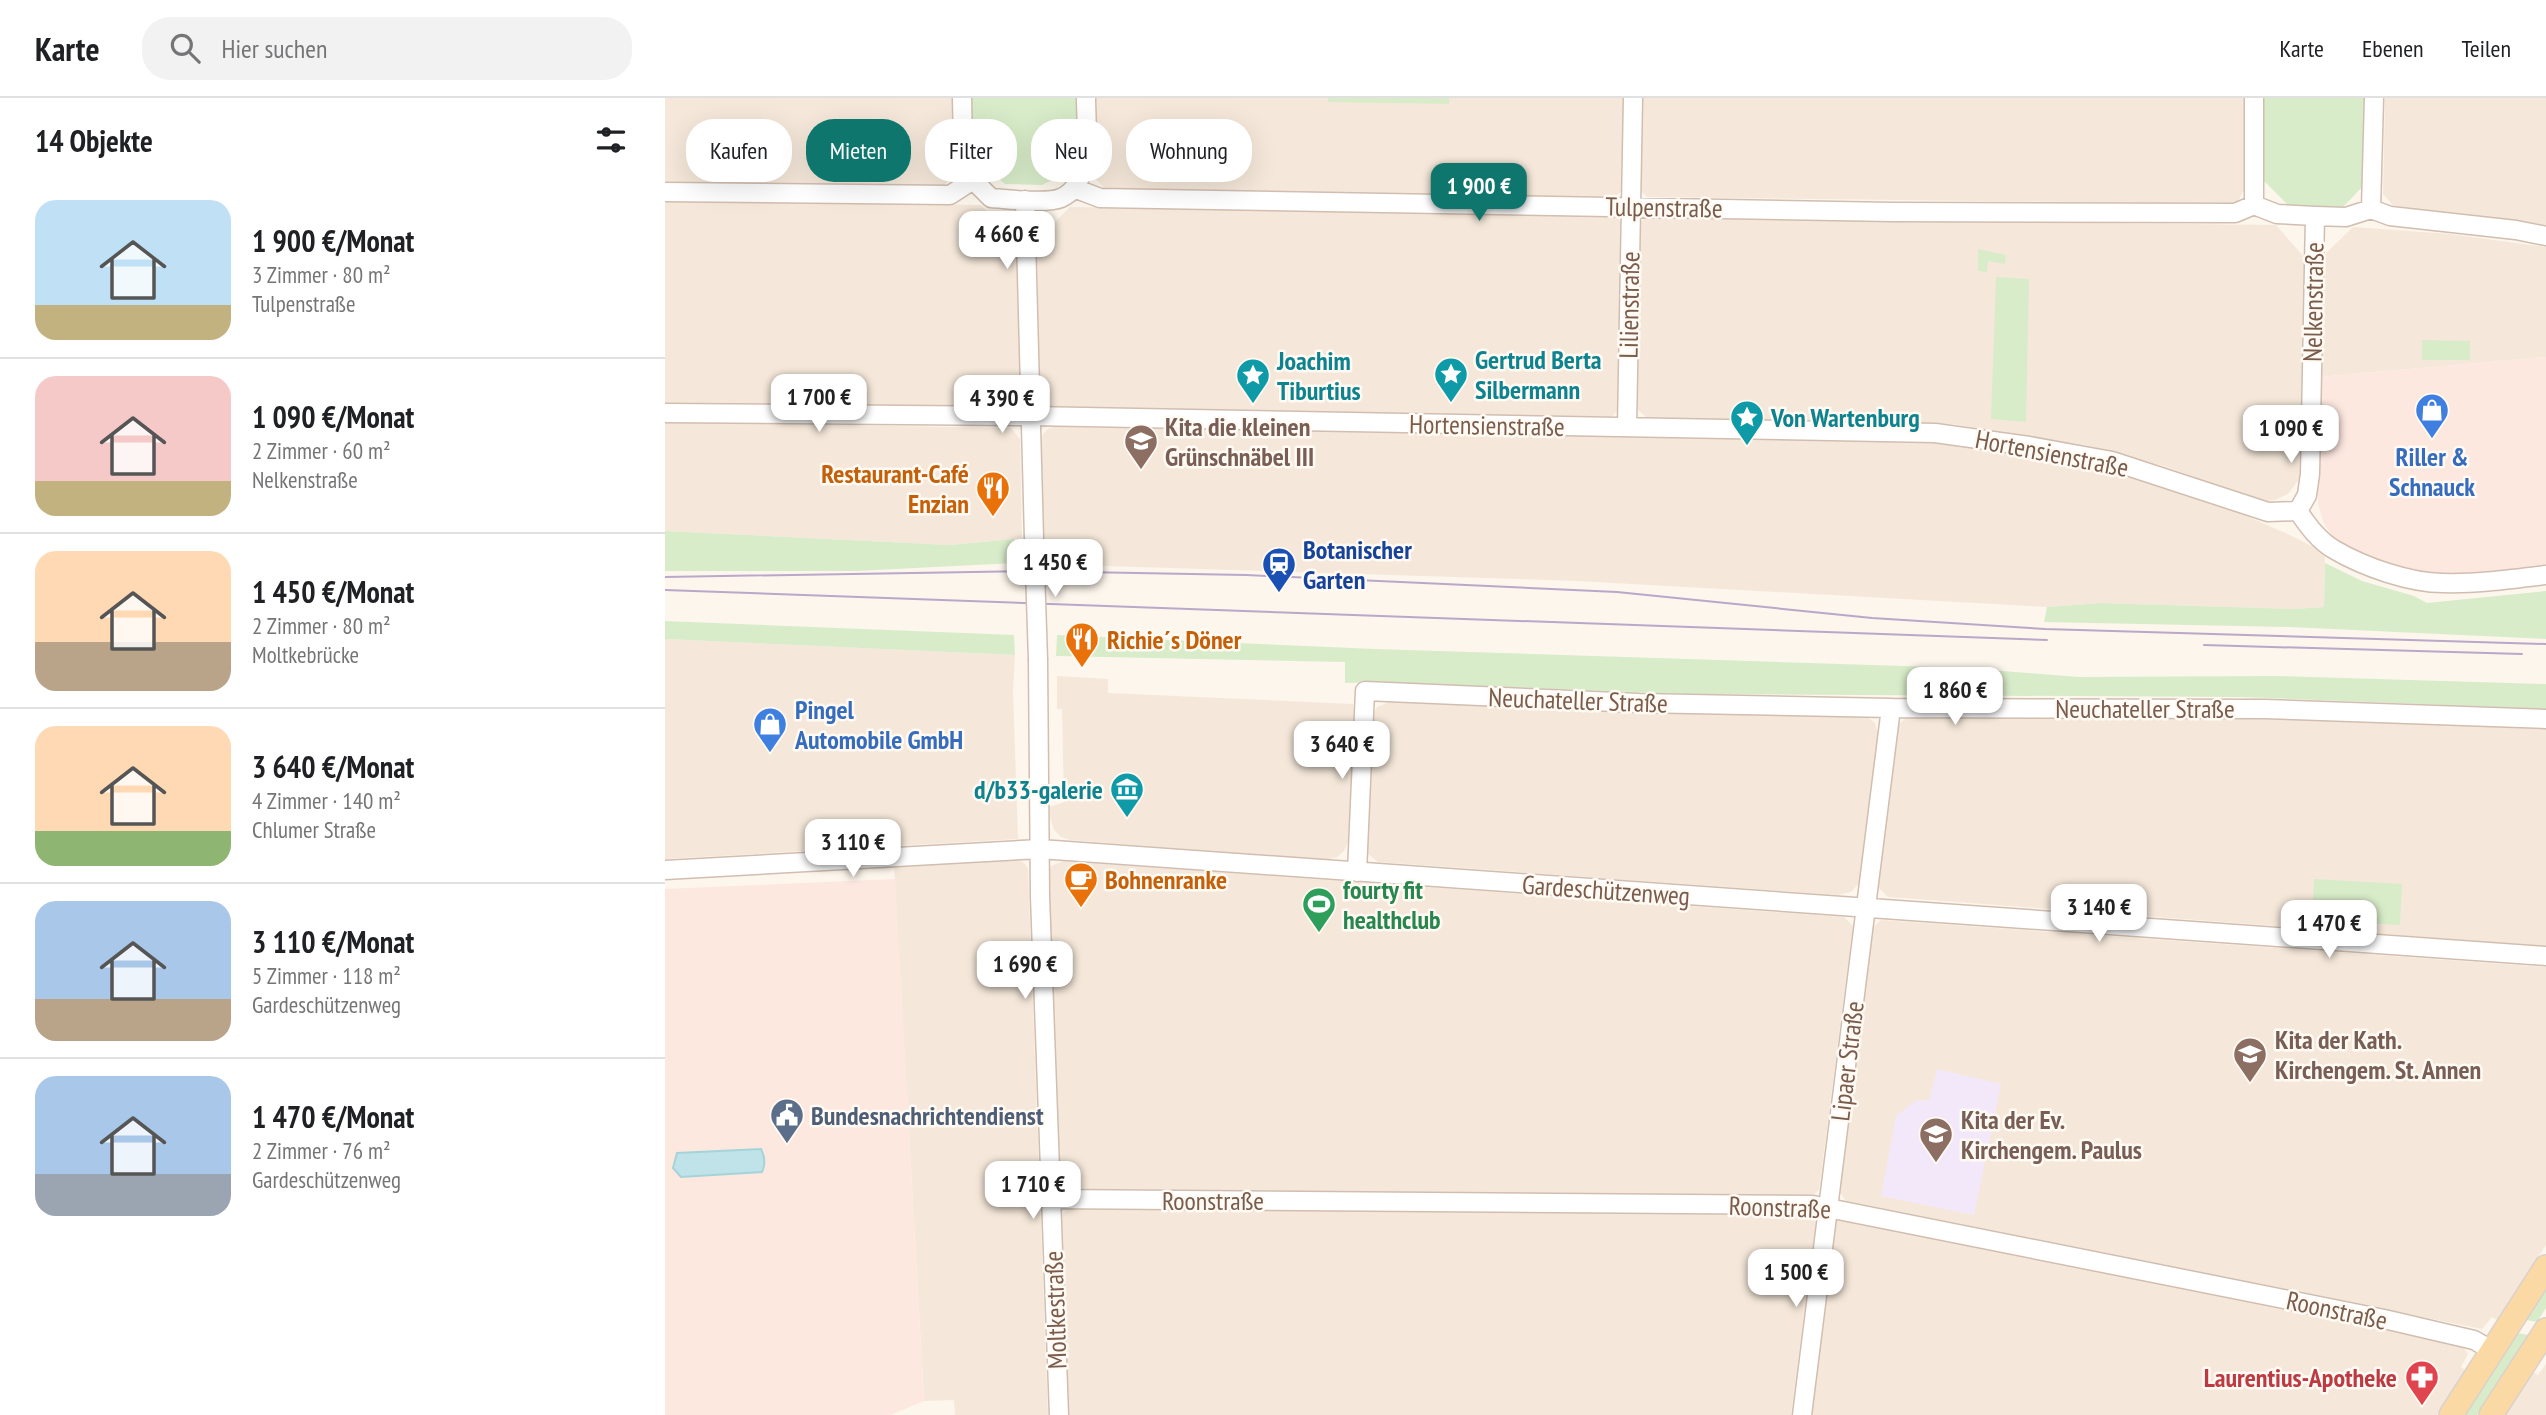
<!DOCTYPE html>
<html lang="de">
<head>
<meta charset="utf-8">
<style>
  body { margin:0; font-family:"PT Sans Narrow",sans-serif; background:#f2f2f2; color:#202124; height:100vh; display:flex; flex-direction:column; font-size:26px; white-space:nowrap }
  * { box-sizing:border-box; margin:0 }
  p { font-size:23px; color:#757577 }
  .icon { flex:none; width:38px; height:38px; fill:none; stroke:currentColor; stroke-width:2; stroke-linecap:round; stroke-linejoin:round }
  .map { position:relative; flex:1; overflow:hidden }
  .drawer { display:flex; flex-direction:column; background:#fff; width:665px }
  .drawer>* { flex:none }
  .hud { position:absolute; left:21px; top:21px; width:665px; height:63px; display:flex; gap:14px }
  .price { position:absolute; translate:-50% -60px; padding:0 16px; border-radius:14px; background:#fff; color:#222; font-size:23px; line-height:46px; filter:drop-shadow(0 2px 4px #0008) }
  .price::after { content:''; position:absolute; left:50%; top:42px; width:21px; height:16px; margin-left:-10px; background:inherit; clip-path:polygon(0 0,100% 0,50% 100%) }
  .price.current { background:#0f766e; color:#fff }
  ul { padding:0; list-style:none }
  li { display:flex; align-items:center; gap:21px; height:175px; padding:0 35px }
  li+li { border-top:2px solid #e0e0e0 }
  li span { display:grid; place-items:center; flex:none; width:196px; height:140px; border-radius:21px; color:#555 }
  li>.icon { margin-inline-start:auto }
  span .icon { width:84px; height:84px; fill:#fffc; stroke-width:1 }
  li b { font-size:30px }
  h2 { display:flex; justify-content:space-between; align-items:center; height:84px; padding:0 35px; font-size:30px }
  .chip { padding:0 24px; border-radius:28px; background:#fff; box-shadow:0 7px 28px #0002; font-size:24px; line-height:63px }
  .chip.current { background:#0f766e; color:#fff }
  header { display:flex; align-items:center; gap:42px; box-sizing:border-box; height:98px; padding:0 35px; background:#fff; border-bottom:2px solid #e0e0e0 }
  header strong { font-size:33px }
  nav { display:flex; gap:38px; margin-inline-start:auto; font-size:24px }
  .search { width:490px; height:63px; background:#f2f2f2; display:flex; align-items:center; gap:18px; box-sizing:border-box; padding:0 24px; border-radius:28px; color:#757577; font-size:26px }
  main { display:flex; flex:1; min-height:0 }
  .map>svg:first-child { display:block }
</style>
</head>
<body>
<header>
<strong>Karte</strong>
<div class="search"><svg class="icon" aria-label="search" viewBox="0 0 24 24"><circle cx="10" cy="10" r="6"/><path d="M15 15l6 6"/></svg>Hier suchen</div>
<nav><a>Karte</a><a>Ebenen</a><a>Teilen</a></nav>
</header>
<main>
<section class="drawer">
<h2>14 Objekte<svg class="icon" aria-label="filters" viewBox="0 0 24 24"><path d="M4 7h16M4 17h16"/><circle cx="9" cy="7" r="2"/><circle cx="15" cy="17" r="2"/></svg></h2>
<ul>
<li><span style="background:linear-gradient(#bfe0f5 75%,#c2b280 0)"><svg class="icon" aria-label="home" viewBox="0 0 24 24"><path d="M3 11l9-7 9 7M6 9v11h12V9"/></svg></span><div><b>1 900 €/Monat</b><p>3 Zimmer · 80 m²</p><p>Tulpenstraße</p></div></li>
<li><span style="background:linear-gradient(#f6c9c9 75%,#c2b280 0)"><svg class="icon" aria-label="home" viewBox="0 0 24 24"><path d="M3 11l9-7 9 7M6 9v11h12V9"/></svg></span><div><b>1 090 €/Monat</b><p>2 Zimmer · 60 m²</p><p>Nelkenstraße</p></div></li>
<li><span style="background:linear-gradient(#ffd9b3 65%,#b9a48a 0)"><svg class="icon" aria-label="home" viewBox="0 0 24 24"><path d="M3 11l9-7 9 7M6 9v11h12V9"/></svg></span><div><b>1 450 €/Monat</b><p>2 Zimmer · 80 m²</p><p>Moltkebrücke</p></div></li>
<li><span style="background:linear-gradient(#ffd9b3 75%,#8fb573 0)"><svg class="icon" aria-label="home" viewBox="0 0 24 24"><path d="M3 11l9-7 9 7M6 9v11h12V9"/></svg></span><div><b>3 640 €/Monat</b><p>4 Zimmer · 140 m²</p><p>Chlumer Straße</p></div></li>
<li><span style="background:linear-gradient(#a9c7e8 70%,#b9a48a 0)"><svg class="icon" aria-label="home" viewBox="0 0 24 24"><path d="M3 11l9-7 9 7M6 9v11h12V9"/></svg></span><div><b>3 110 €/Monat</b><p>5 Zimmer · 118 m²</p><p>Gardeschützenweg</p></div></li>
<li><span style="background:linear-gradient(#a9c7e8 70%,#9aa5b1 0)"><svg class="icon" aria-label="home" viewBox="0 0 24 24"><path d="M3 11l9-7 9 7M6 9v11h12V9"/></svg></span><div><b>1 470 €/Monat</b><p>2 Zimmer · 76 m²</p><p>Gardeschützenweg</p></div></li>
</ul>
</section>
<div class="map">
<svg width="1881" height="1317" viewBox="0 0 1881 1317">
  <rect width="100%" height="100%" fill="#fdf6ec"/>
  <!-- residential -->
  <path fill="#f5e8da" d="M0 0H288L289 78 278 88 0 84Z
    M428 0H960L958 92 950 99 441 92 430 80Z
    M976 0H1582L1580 90 1573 103 1566 106 982 99 975 92Z
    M1720 0H1881V128L1731 111 1718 96Z
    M0 102 316 107 351 143 355 298 352 305 343 311 0 306Z
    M405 109 950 117 958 126 952 313 945 321 379 310 374 299 372 150 376 138Z
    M983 117 1073 121 1611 127 1640 160 1637 372 1635 380 1623 396 1610 402 1601 403 1584 400 1502 369 1420 347 1286 326 982 320 973 312 972 305 974 126Z
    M1688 129 1785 136 1881 149V259L1654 279 1657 159Z
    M0 324 346 330 355 341 357 440 285 447 0 433Z
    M389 329 1256 343 1302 346 1414 364 1467 377 1559 408 1629 439 1660 455 1659 509 1628 511 1436 505 1382 509 912 483 379 466 376 344 378 336 383 331Z
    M0 541 350 557 348 593 353 741 0 761Z
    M392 578 443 581V595L688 606 690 620 683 744 679 753 672 759 661 762 405 742 396 739 389 732 385 719V709L399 704 397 611H392Z
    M727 603 1021 615 1199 616 1210 625 1214 638 1195 784 1186 794 1173 797 713 764 702 755 708 617 712 609Z
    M1244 617 1636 621 1881 631V848L1223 799 1214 790 1212 780 1233 627Z
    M353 762 358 764 363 770 383 1317H290L289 1302 259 1303 229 769Z
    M398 763 1179 819 1188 828 1154 1092 1149 1096 1131 1098 423 1091 401 1088 396 1083 394 1077 383 777 386 768Z
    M1216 822 1881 869V1147L1832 1222 1827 1219 1817 1231 1181 1103 1173 1092 1207 830Z
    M428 1108 1115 1114 1146 1117 1151 1123 1126 1317H403L396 1120 398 1115 405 1111Z
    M1176 1119 1790 1243 1797 1247 1803 1256 1796 1269 1800 1272 1772 1317H1145L1169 1125Z
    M1881 1266V1317H1840L1868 1274 1873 1277Z"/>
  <!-- commercial -->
  <path fill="#fde8e0" d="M1881 259V469L1799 477 1760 475 1688 453 1675 446 1666 436 1658 424 1653 405 1654 279Z
    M230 781 259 1303 225 1317H0V791Z"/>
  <!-- education -->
  <path fill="#f3e8fa" d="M1272 971 1336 986 1309 1117 1216 1098 1231 1018 1252 1002 1264 1003Z"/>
  <!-- green -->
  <path fill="#d8ecc9" d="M304 0H413L414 42 411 54 403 67 391 80 377 87 340 86 314 64 305 44Z
    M663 0H784V6L663 4Z
    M1599 0H1704L1703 83 1678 109 1623 107 1597 81Z
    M1313 151 1341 157 1340 166 1323 163 1322 174 1313 173Z
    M1331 179 1364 181 1361 324 1326 321Z
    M1757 242 1805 243V262H1757Z
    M0 433 285 447 349 441V465L191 473H0Z
    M1660 465 1697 483 1749 498 1762 505 1881 493V541L1624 529 1379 524 1382 509 1436 505 1628 511 1659 509Z
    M0 523 349 537 350 557 0 541Z
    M392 537 710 551 1299 570 1413 579 1612 578 1881 586V611L1577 599 1022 596 712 584 680 585V564L391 558Z
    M1649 781 1737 786 1735 827 1647 822Z
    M1881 1191V1210L1872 1224 1861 1222Z
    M1852 1235 1864 1237 1812 1317H1800Z"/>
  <!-- water -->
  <path fill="#bfe3e8" stroke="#a5d3da" stroke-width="2" d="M96 1051C100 1059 101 1066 97 1074L16 1079 8 1070 12 1055Z"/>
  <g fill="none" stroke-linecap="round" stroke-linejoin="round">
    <!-- minor casing -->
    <g stroke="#d1beb0" stroke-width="21">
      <path id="minor" d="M297 0 298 48 308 82 326 100C343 101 382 106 396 100 429 86 421 28 421 0
        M409 90 435 100 1228 114 1570 115 1589 107
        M0 94 285 97 308 82
        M360 102 369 441
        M1589 107 1612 116 1650 118 1681 119 1706 111
        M1589 107V0
        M1706 111 1725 118 1851 132 1881 138
        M1706 111 1709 0
        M0 315 365 318 1270 335 1364 348 1447 363 1603 414 1633 413
        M962 329 968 0
        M1633 413 1642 397 1645 376 1650 118
        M1633 413C1643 428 1654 443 1670 452 1699 469 1745 485 1778 485 1812 486 1847 481 1881 477
        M373 562 375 798 394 1317
        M0 772 375 751 1881 858
        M692 774 700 593 974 605 1226 610 1600 611 1881 621
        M386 1101 1148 1107 1719 1221 1809 1242 1828 1253
        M1137 1317 1226 610"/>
    </g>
    <!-- major casing -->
    <g stroke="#dad1cd" stroke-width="26">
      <path id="major" d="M1786 1317 1881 1169
        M1826 1317 1881 1232"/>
    </g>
    <!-- minor -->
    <use href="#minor" stroke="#fff" stroke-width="18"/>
    <!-- major -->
    <use href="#major" stroke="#fbd9a5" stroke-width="23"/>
    <!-- tram -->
    <path stroke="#b9a8c9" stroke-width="2" d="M0 479 362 473 581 477 952 494 1207 520 1380 531 1881 546
      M0 492 1382 542
      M1539 547 1857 556"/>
    <!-- minor-bridge casing -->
    <g stroke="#d1beb0" stroke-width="21" stroke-linecap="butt">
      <path id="minor-bridge" d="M369 441 373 562"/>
    </g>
    <!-- minor-bridge -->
    <use href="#minor-bridge" stroke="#fff" stroke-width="18"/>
  </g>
  <!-- icons -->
  <defs>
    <g id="sight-pin" transform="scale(1.75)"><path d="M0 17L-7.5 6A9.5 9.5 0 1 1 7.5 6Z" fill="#0f9aa8" stroke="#fffaf3"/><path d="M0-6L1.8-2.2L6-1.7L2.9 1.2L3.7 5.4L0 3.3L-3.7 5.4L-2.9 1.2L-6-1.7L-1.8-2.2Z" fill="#fff"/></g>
    <g id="shop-pin" transform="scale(1.75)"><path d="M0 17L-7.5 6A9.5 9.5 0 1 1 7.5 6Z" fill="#3f7fe0" stroke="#fffaf3"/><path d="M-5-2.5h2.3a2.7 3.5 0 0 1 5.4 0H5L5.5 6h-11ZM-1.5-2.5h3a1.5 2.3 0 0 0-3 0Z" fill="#fff"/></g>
    <g id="school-pin" transform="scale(1.75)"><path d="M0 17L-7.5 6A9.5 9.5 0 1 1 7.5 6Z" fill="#8d6e63" stroke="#fffaf3"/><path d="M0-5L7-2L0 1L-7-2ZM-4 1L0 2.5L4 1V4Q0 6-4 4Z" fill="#fff"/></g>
    <g id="restaurant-pin" transform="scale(1.75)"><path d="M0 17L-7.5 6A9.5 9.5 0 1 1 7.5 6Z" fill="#e8710a" stroke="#fffaf3"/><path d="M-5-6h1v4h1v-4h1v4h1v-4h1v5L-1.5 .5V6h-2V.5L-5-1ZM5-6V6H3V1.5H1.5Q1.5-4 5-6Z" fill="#fff"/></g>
    <g id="station-pin" transform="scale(1.75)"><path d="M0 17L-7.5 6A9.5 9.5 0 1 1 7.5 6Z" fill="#1a4fb4" stroke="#fffaf3"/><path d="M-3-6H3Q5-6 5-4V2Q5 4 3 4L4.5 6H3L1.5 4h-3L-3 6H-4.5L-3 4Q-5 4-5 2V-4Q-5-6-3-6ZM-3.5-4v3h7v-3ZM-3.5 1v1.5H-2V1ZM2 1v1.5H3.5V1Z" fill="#fff"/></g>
    <g id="museum-pin" transform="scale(1.75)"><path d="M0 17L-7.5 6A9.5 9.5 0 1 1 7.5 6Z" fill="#0f9aa8" stroke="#fffaf3"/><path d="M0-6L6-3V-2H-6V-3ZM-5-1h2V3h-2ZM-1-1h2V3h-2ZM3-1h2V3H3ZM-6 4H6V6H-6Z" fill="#fff"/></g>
    <g id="cafe-pin" transform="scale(1.75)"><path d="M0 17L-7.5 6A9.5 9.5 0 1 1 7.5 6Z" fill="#e8710a" stroke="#fffaf3"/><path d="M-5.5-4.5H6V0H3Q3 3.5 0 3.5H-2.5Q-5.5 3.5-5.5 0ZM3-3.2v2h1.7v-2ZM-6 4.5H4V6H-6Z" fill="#fff"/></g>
    <g id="stadium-pin" transform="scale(1.75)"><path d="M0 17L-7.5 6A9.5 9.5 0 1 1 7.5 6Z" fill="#2e9e5b" stroke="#fffaf3"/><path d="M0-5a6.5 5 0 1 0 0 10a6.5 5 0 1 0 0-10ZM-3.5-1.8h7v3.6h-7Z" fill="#fff"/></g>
    <g id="civic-pin" transform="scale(1.75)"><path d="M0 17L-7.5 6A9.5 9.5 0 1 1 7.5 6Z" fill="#5c6f8a" stroke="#fffaf3"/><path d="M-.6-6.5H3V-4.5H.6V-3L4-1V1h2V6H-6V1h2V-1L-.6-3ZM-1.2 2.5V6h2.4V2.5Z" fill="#fff"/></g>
    <g id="pharmacy-pin" transform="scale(1.75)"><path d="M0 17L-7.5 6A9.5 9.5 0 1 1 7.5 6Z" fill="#e0444e" stroke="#fffaf3"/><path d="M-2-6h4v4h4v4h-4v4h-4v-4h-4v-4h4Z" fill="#fff"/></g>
  </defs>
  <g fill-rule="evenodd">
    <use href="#sight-pin" x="786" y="276"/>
    <use href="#sight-pin" x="588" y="277"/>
    <use href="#shop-pin" x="1767" y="312"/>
    <use href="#sight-pin" x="1082" y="319"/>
    <use href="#school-pin" x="476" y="343"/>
    <use href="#restaurant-pin" x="328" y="390"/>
    <use href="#station-pin" x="614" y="466"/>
    <use href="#restaurant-pin" x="417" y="541"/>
    <use href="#shop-pin" x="105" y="626"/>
    <use href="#museum-pin" x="462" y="691"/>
    <use href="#cafe-pin" x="416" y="781"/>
    <use href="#stadium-pin" x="654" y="806"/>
    <use href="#school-pin" x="1585" y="956"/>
    <use href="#civic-pin" x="122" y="1017"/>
    <use href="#school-pin" x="1271" y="1036"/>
    <use href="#pharmacy-pin" x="1757" y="1279"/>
  </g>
  <g text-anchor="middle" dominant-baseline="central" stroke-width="5" stroke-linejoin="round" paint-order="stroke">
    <!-- street labels -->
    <g font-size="26" fill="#7a5c4d" stroke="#fffaf3">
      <text transform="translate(999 109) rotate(1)">Tulpenstraße</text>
      <text transform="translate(1648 204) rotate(-89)">Nelkenstraße</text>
      <text transform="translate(964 207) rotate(-89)">Lilienstraße</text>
      <text transform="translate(822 327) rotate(1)">Hortensienstraße</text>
      <text transform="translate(1387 355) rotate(11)">Hortensienstraße</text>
      <text transform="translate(913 602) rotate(2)">Neuchateller Straße</text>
      <text x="1480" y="610">Neuchateller Straße</text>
      <text transform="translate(941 792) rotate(4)">Gardeschützenweg</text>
      <text transform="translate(1182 963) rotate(-83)">Lipaer Straße</text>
      <text x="548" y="1102">Roonstraße</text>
      <text transform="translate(1115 1109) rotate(2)">Roonstraße</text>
      <text transform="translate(390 1212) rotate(-92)">Moltkestraße</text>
      <text transform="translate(1672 1212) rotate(12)">Roonstraße</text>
    </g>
    <!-- culture labels -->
    <g font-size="26" font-weight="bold" fill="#0d838f" stroke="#fffaf3" text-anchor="start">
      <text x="810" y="261">Gertrud Berta<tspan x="810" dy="30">Silbermann</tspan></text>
      <text x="612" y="262">Joachim<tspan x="612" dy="30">Tiburtius</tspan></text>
      <text x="1106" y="319">Von Wartenburg</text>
      <text x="438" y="691" text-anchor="end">d/b33-galerie</text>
    </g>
    <!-- education labels -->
    <g font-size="26" font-weight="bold" fill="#785e54" stroke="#fffaf3" text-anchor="start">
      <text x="500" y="328">Kita die kleinen<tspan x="500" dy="30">Grünschnäbel III</tspan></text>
      <text x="1610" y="941">Kita der Kath.<tspan x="1610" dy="30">Kirchengem. St. Annen</tspan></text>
      <text x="1296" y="1021">Kita der Ev.<tspan x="1296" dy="30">Kirchengem. Paulus</tspan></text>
    </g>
    <!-- shop labels -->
    <g font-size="26" font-weight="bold" fill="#366cbe" stroke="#fffaf3">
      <text x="1767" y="358">Riller &amp;<tspan x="1767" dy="30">Schnauck</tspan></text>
      <text x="130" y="611" text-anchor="start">Pingel<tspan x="130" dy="30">Automobile GmbH</tspan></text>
    </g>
    <!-- food labels -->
    <g font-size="26" font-weight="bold" fill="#c56008" stroke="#fffaf3" text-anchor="start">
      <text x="304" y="375" text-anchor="end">Restaurant-Café<tspan x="304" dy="30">Enzian</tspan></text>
      <text x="442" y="541">Richie´s Döner</text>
      <text x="440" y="781">Bohnenranke</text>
    </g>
    <!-- transit labels -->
    <g font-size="26" font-weight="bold" fill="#164399" stroke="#fffaf3" text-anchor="start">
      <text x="638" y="451">Botanischer<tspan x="638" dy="30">Garten</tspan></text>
    </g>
    <!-- leisure labels -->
    <g font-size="26" font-weight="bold" fill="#27864d" stroke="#fffaf3" text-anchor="start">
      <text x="678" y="791">fourty fit<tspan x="678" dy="30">healthclub</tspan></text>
    </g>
    <!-- service labels -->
    <g font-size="26" font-weight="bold" fill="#4e5e75" stroke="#fffaf3" text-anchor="start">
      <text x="146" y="1017">Bundesnachrichtendienst</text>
    </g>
    <!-- health labels -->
    <g font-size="26" font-weight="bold" fill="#be3a42" stroke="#fffaf3" text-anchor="end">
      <text x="1732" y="1279">Laurentius-Apotheke</text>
    </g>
  </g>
</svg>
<b class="price current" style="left:814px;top:125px">1 900 €</b>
<b class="price" style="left:342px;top:173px">4 660 €</b>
<b class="price" style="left:154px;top:336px">1 700 €</b>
<b class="price" style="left:337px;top:337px">4 390 €</b>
<b class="price" style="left:1626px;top:367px">1 090 €</b>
<b class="price" style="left:390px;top:501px">1 450 €</b>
<b class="price" style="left:1290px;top:629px">1 860 €</b>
<b class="price" style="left:677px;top:683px">3 640 €</b>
<b class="price" style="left:188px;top:781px">3 110 €</b>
<b class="price" style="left:1434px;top:846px">3 140 €</b>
<b class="price" style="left:1664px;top:862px">1 470 €</b>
<b class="price" style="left:360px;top:903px">1 690 €</b>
<b class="price" style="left:368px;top:1123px">1 710 €</b>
<b class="price" style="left:1131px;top:1211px">1 500 €</b>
<div class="hud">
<a class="chip">Kaufen</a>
<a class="chip current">Mieten</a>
<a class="chip">Filter</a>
<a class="chip">Neu</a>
<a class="chip">Wohnung</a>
</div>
</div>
</main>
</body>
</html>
